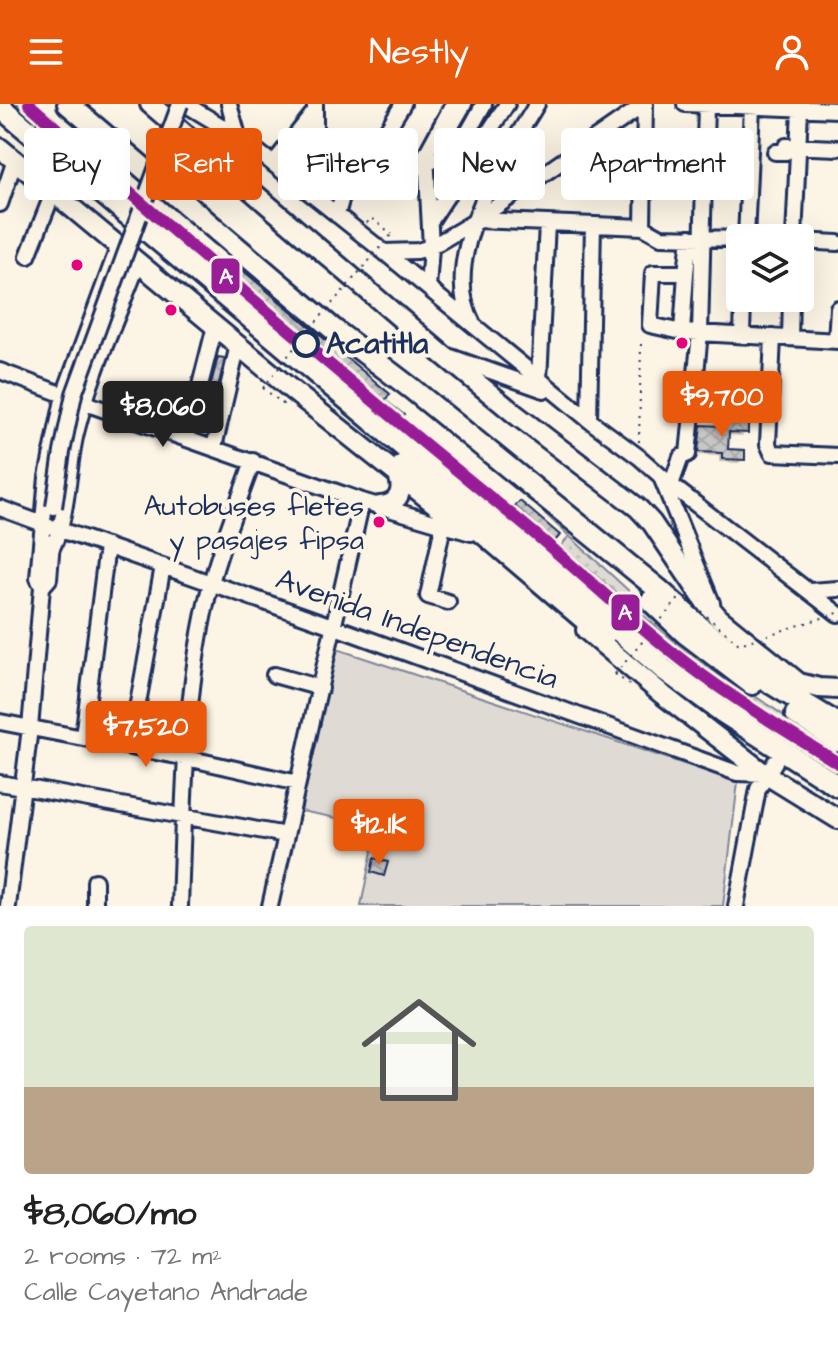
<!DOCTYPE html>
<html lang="en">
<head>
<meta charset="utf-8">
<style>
  body { margin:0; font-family:"Architects Daughter",sans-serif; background:#f2f2f2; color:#222; height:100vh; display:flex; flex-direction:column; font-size:30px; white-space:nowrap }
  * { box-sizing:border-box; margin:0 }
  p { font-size:26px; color:#767676 }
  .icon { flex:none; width:44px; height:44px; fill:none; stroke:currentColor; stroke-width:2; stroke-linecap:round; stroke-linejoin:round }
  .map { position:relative; height:802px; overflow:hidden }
  .details { display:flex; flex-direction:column; background:#fff; flex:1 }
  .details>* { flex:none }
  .guide { position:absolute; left:24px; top:24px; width:790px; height:72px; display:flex; gap:16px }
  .controls { position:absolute; left:726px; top:120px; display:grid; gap:16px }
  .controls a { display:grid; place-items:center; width:88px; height:88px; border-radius:8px; background:#fff; box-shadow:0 8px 32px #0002; font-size:40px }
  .price { position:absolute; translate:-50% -68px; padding:0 18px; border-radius:8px; background:#ea580c; color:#fff; font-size:26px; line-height:52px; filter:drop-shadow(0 2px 4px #0008) }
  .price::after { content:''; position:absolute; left:50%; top:48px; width:24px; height:18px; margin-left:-12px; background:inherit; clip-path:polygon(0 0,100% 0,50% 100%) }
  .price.active { background:#222; color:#fff }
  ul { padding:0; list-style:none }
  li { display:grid; align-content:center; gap:16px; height:424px; padding:0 24px }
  li span { display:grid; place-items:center; height:248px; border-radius:8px; color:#555 }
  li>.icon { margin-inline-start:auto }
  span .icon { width:144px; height:144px; fill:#fffc; stroke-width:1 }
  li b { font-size:34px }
  .tag { padding:0 28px; border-radius:8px; background:#fff; box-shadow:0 8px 32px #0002; font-size:28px; line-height:72px }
  .tag.active { background:#ea580c; color:#fff }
  header { display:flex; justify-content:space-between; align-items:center; height:104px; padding:0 24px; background:#ea580c; color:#fff; font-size:36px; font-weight:600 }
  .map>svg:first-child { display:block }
</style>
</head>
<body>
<header><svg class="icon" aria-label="menu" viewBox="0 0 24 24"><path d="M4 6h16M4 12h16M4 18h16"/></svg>Nestly<svg class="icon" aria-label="person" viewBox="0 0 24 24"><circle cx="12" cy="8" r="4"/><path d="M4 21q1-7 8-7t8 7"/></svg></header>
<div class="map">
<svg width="838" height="802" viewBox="0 0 838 802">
  <defs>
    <pattern id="grass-dots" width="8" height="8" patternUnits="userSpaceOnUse" patternTransform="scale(2)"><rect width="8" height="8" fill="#dfdbd4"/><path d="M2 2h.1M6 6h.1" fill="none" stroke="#bfbcb8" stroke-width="1.8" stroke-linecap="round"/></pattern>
    <pattern id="building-cross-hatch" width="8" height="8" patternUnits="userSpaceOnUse" patternTransform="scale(2)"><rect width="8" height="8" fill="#c8c7c6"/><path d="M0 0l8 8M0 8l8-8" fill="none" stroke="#ababac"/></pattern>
  </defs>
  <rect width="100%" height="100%" fill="#fcf5e5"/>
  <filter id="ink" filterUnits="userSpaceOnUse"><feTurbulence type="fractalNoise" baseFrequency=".0125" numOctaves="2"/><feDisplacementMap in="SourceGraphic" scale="16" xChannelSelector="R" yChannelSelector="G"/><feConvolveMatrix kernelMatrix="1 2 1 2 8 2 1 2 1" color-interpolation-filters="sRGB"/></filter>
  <g filter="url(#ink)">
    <!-- grass -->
    <path fill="url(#grass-dots)" stroke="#7d8599" stroke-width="2" d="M12 0H25L162 124 685 562 756 613 763 603 685 547 561 442 569 432 538 403 710 562 822 637 838 631V691L690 576Z"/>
    <!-- pitch -->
    <path fill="#dfdbd4" stroke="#7d8599" stroke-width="2" d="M337 545 738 678 723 802H361L377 722 301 707Z"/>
    <!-- shadow -->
    <path fill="#0003" d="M723 318 746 328 742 332 727 331 726 346 743 355 739 359 719 358V352L695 351 698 326 702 323 720 322Z
      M520 399 557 432 551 438 514 406Z"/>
    <!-- building -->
    <path fill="url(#building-cross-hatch)" stroke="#1b2f5e" stroke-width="2" d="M214 151 230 164 234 159 390 290 385 296 404 311 399 317 381 301 378 304 222 173 225 170 209 157Z
      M218 253 225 254 209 321 201 319Z
      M723 316 748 318V329L729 328 728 345 745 346V356L722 355V349L698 348 701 321 722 322Z
      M520 397 560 431 555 437 515 402Z
      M374 754 388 758 384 772 371 768Z"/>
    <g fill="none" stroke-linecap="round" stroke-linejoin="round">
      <!-- minor casing -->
      <g stroke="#1b2f5e" stroke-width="20">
        <path id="minor" d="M185 0 238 32 384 148 589 316 639 353 671 381 838 510
          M229 0 238 32
          M685 0 838 6
          M450 24 464 0
          M775 48H786V42L838 44
          M430 58C463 48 467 28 484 0
          M273 60 315 7
          M315 62 333 68V84L343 89
          M301 82 315 62V0
          M0 100 15 56
          M337 111 348 71 364 63 403 0
          M477 116 643 123 661 133 740 135
          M430 118 507 0
          M643 123 645 0
          M746 134 752 3
          M794 134 800 5
          M800 137 838 139
          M384 148 417 147 431 143 477 116 645 0
          M28 152 53 89
          M686 169 690 133
          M428 184 431 143 426 50 453 0
          M473 220C437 155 503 55 537 0
          M682 228 686 169H653L650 221 682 228 838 237
          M742 232 743 194
          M773 233 768 340 772 349 838 352
          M790 234 791 194
          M836 237 838 204
          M451 253 544 286
          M0 267 64 291
          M539 276 547 120
          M85 299 362 397 471 429
          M589 316 593 121
          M187 333 215 222
          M214 343 238 241
          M661 373 712 499
          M671 381 681 353 688 350 700 229 706 1
          M0 404 43 420
          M443 422 428 492 448 498
          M52 423 335 523 737 669 765 670
          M52 444C69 411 67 366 76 329 90 271 117 215 138 159
          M42 483 49 475 52 438
          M810 487 838 485
          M274 571 321 584
          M0 618 187 654 298 679
          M83 633 107 442
          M130 643 163 462
          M0 679 286 731
          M8 802 30 624 42 483 38 474 47 373 64 291 118 144
          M95 802V777
          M180 802C184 696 184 582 211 479 222 438 239 397 253 357
          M270 802 362 397
          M736 802 758 685 775 658"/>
      </g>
      <!-- major casing -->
      <g stroke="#1b2f5e" stroke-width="24">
        <path id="major" d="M150 0 442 250 515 310 638 404 652 419 706 499 719 514 799 579 819 584 838 585
          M0 44 293 287 456 417
          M380 402C396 401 404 390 399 374
          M586 526 663 591 765 670 838 715"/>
      </g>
      <!-- highway casing -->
      <g stroke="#1b2f5e" stroke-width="26">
        <path id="highway" d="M68 0 333 225 412 285 658 485 701 524 772 580 838 620
          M0 3 525 445 663 565 721 607 838 682
          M403 361 604 532
          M651 497 685 529 752 580
          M796 610 838 637"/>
      </g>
      <!-- path -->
      <path stroke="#1b2f5e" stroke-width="2" stroke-dasharray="2 6" stroke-linecap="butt" d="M367 119 371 114 392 130
        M263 284 283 300 285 298
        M639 338 641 239
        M615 570 632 583"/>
      <!-- minor -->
      <use href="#minor" stroke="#fcf5e5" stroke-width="14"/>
      <!-- major -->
      <use href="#major" stroke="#fcf5e5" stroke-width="18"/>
      <!-- highway -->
      <use href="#highway" stroke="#fcf5e5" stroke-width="20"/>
      <!-- minor-bridge casing -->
      <g stroke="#1b2f5e" stroke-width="20" stroke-linecap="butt">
        <path id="minor-bridge" d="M54 403 62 348 74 290 180 0"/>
      </g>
      <!-- path-bridge -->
      <path stroke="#1b2f5e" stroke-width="2" stroke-dasharray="2 6" stroke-linecap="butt" d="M311 224 392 130
        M263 284 298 239
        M615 570 682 491 739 540 838 509"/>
      <!-- minor-bridge -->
      <use href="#minor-bridge" stroke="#fcf5e5" stroke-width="14"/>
      <!-- metro-1 casing -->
      <g stroke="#fcf5e5" stroke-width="18">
        <path id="metro-1" d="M29 0C188 141 346 277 512 411 567 455 617 504 672 548 724 590 782 624 838 659"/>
      </g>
      <!-- metro-1 -->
      <use href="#metro-1" stroke="#981d97" stroke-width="12"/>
    </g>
  </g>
  <!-- markers -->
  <g fill="#e5007d" stroke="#fcf5e5" stroke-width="3">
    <circle cx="77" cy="161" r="7"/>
    <circle cx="171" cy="206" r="7"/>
    <circle cx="682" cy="239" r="7"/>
    <circle cx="379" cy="418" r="7"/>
  </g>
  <circle fill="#fcf5e5" stroke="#1b2f5e" stroke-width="4" cx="306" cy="240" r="12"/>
  <g text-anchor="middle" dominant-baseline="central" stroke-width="8" stroke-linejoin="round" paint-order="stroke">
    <!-- bus labels -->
    <g font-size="28" fill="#1b2f5e" stroke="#fcf5e5" text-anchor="end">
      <text x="364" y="402">Autobuses fletes<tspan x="364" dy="34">y pasajes fipsa</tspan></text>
    </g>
    <!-- stop labels -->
    <g font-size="30" font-weight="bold" fill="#1b2f5e" stroke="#fcf5e5" text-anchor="start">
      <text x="326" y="240">Acatitla</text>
    </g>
    <!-- street labels -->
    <g font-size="30" fill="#1b2f5e" stroke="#fcf5e5">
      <text transform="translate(417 525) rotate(20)">Avenida Independencia</text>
    </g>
  </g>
  <g stroke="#fcf5e5" stroke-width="3">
    <rect x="210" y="153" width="31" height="38" rx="8" fill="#981d97"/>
    <rect x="610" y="489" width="31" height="39" rx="8" fill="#981d97"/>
  </g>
  <g font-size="22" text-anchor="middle" font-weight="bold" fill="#fff">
    <text x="226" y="180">A</text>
    <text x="625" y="516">A</text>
  </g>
</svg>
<div class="controls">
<a><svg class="icon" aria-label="layers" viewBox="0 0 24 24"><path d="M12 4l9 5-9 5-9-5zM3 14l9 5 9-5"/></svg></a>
</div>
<b class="price" style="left:722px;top:335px">$9,700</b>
<b class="price active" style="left:163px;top:345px">$8,060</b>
<b class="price" style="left:146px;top:665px">$7,520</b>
<b class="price" style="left:379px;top:763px">$12.1K</b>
<div class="guide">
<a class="tag">Buy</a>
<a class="tag active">Rent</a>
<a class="tag">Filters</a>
<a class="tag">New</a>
<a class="tag">Apartment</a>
</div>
</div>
<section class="details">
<ul>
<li><span style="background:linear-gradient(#dfe7d0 65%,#b9a48a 0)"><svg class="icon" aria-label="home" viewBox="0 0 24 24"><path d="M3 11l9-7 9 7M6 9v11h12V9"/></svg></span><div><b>$8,060/mo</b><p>2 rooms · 72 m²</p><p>Calle Cayetano Andrade</p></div></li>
</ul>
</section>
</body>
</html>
